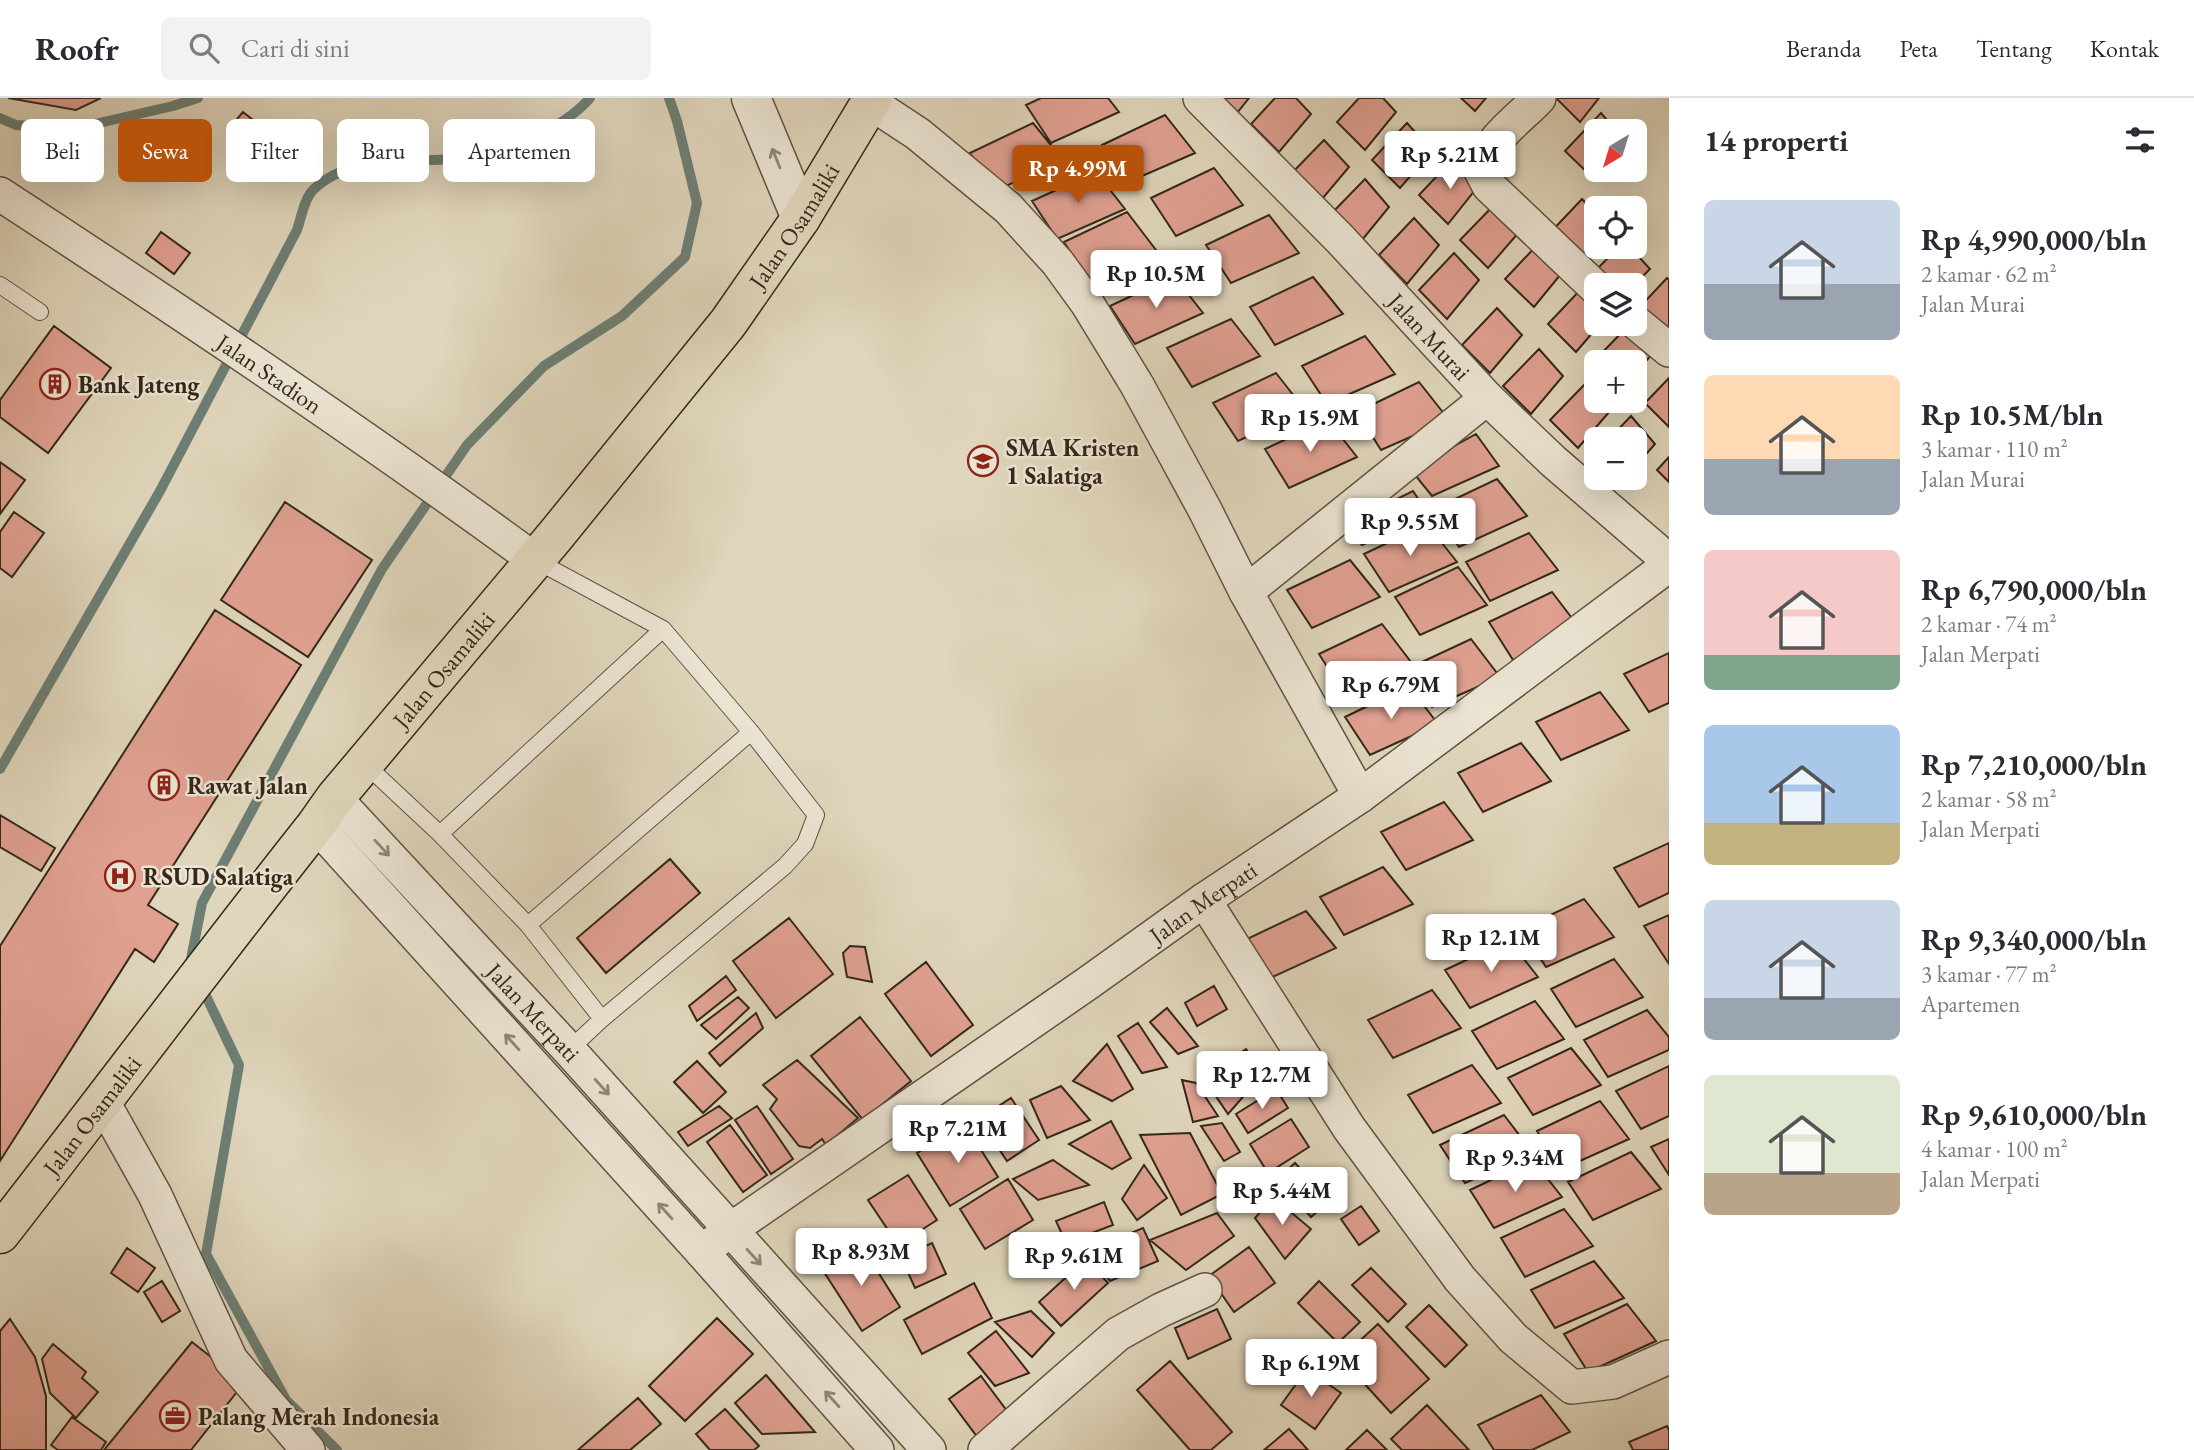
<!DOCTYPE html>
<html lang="id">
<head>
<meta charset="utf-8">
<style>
  body { margin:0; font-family:"EB Garamond",serif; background:#f2f2f3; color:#2b2b33; height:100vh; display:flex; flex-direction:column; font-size:26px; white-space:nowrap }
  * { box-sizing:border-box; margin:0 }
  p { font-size:23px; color:#7c7c81 }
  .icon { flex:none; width:38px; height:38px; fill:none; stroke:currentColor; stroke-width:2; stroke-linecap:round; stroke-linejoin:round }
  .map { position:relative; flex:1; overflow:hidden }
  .drawer { display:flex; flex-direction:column; background:#fff; width:525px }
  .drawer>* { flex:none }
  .top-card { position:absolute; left:21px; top:21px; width:665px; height:63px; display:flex; gap:14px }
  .needle { width:46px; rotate:218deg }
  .fabs { position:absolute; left:1584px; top:21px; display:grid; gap:14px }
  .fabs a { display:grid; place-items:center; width:63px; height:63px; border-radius:10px; background:#fff; box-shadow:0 7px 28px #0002; font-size:35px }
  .price { position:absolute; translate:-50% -60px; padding:0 16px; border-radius:7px; background:#fff; color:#222; font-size:23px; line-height:46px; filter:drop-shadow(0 2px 4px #0008) }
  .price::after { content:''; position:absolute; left:50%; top:42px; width:21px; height:16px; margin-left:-10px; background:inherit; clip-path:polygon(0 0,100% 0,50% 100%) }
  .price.on { background:#b45309; color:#fff }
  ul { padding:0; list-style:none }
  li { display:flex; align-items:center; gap:21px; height:175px; padding:0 35px }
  li span { display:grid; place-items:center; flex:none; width:196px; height:140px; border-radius:10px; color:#555 }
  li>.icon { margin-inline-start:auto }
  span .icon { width:84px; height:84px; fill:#fffc; stroke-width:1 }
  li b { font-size:30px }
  h2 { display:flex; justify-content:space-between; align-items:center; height:84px; padding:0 35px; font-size:30px }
  .chip { padding:0 24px; border-radius:10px; background:#fff; box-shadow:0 7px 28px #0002; font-size:24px; line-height:63px }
  .chip.on { background:#b45309; color:#fff }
  header { display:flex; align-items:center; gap:42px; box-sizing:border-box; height:98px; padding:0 35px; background:#fff; border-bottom:2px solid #e1e1e2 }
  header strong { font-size:33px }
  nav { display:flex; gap:38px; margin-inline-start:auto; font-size:24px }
  .search { width:490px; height:63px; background:#f2f2f3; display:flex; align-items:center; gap:18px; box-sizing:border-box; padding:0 24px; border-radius:10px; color:#7c7c81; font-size:26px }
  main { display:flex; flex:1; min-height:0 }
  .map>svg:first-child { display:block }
</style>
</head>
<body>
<header>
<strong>Roofr</strong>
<div class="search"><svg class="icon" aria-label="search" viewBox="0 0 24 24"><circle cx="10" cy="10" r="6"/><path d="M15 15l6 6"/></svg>Cari di sini</div>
<nav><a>Beranda</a><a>Peta</a><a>Tentang</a><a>Kontak</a></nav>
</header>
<main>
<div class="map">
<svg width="1669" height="1352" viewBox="0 0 1669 1352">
  <rect width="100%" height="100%" fill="#e0d6bc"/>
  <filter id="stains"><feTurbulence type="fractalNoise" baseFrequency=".00286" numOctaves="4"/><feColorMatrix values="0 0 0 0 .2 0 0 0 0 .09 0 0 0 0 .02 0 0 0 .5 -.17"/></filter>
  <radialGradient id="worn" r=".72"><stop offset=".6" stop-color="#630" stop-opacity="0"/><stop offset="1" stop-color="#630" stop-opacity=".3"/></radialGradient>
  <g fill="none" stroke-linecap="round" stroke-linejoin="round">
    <!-- stream -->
    <path stroke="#6d7f75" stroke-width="10" d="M0 20 16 27 73 31 173 8 198 0
      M0 671 160 393 297 132C301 121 304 101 313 92 352 53 421 67 472 59 509 54 565 29 590 0
      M190 866 202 805 382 471 467 347 544 268 622 218 685 159 697 105 677 23 669 0
      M206 898 239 967 206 1156 286 1302 337 1352"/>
  </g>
  <!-- building -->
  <path fill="#e1a192" stroke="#33281a" stroke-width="2" d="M8 0H101L76 12Z
    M1041 0H1108L1119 14 1051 45 1026 7Z
    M1222 0H1249L1237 15Z
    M1275 0H1296L1311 16 1279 54 1251 26Z
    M1359 0H1383L1396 14 1365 52 1337 24Z
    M1461 0H1486L1475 13Z
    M1556 0H1599L1580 24Z
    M243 14 273 38 256 58 227 33Z
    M1601 15 1616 33H1596V72H1601L1594 81 1565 53Z
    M1165 17 1195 55 1126 85 1102 47Z
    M1033 25 1063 62 995 93 970 55Z
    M1407 25 1432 53 1400 90 1372 62Z
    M1324 42 1349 69 1317 107 1289 78Z
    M1454 60 1479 87 1448 126 1419 97Z
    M1214 70 1243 107 1176 138 1151 100Z
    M1096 74 1125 111 1057 141 1032 103Z
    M1365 81 1389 109 1358 147 1329 118Z
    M1582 101 1596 117V141L1575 166 1547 138Z
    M1496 105 1520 133 1488 170 1460 142Z
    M1127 114 1156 152 1088 182 1064 144Z
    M1269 117 1299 155 1231 185 1206 147Z
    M1414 120 1439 147 1407 186 1379 157Z
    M161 134 190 155 174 176 146 155Z
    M1540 144 1565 171 1534 209 1505 181Z
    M1619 149H1630L1650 171 1634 187H1602L1591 177Z
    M1454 155 1479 182 1447 221 1419 192Z
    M1174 178 1203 215 1135 246 1110 208Z
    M1313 179 1343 216 1275 247 1250 209Z
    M1667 180 1669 182V232L1636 213Z
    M1583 189 1596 204V226H1600L1576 254 1548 226Z
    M1497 210 1522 237 1490 275 1462 247Z
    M1231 221 1260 258 1192 289 1167 250Z
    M1629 227 1653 255 1634 277V264H1596V267L1593 264Z
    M54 228 111 270 48 355 0 319V302Z
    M1365 238 1395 276 1327 306 1302 268Z
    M1539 251 1563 278 1531 316 1503 288Z
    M1276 275 1305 312 1238 343 1213 305Z
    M1669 280V329L1645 305Z
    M1419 284 1449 322 1381 352 1357 314Z
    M1586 285 1596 297V303H1601L1610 313 1578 350 1550 322Z
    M1631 318 1655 346 1634 370V341H1609Z
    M1328 322 1357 359 1289 390 1265 351Z
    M1476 336 1499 368 1432 398 1411 372Z
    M1669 359V384L1657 372Z
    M0 364 25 382 0 416Z
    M1497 381 1527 418 1459 449 1434 411Z
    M1413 393 1429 417 1362 447 1346 426Z
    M285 404 372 462 308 559 221 502Z
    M14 414 44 435 12 479 0 470V434Z
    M1427 426 1457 464 1389 494 1364 456Z
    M1529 435 1558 472 1490 503 1466 464Z
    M1350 462 1380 499 1312 530 1287 492Z
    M1458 469 1487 507 1420 537 1395 499Z
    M1552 494 1581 532 1513 562 1489 524Z
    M215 512 301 567 148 807 178 826 154 864 135 851 0 1063V848Z
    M1382 526 1411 564 1343 594 1319 556Z
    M1471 541 1500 579 1432 609 1407 571Z
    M1669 555V605L1649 614 1624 576Z
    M1409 588 1438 626 1370 657 1345 619Z
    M1600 594 1629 632 1561 662 1536 624Z
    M1521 645 1551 683 1483 714 1458 675Z
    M1444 704 1473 742 1406 772 1381 734Z
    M0 717 55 750 41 773 0 749Z
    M1669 745V795L1639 809 1614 770Z
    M670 761 700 795 606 875 577 840Z
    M1383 769 1413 806 1344 837 1320 799Z
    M1584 801 1614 839 1546 869 1521 831Z
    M1306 813 1336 850 1268 881 1243 843Z
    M1669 817V866L1644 828Z
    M789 820 833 876 776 920 733 863Z
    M1509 842 1538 879 1470 910 1445 872Z
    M850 848 865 849 872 884 847 879 843 855Z
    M1614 861 1643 899 1576 929 1551 891Z
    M926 864 973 927 931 958 885 896Z
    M726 878 736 892 697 923 689 908Z
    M1214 888 1227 911 1197 928 1185 905Z
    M1432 892 1461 930 1393 960 1368 922Z
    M738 899 749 910 716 941 701 927Z
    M1535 903 1564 941 1497 971 1472 933Z
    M1167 910 1198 948 1178 956 1150 924Z
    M1647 912 1669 939V952L1608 979 1584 942Z
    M756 915 763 930 720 968 709 955Z
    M860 919 911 983 863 1022 811 958Z
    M1138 925 1167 969 1142 975 1118 938Z
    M1107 946 1133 991 1112 1003 1073 983Z
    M1571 950 1601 987 1533 1017 1508 980Z
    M1246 951 1263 976 1228 1016 1203 979Z
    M797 962 858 1020 826 1047 822 1041 810 1050 799 1048 770 1011 777 1001 763 987Z
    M697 963 726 994 703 1015 674 984Z
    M1472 967 1501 1005 1433 1035 1408 997Z
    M1669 968V1018L1641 1031 1616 993Z
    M1182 982 1196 985 1218 1018 1193 1024Z
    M1061 988 1090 1022 1047 1040 1030 1002Z
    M1276 991 1288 1010 1248 1035 1236 1016Z
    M1011 1000 1039 1042 1007 1063 979 1021Z
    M1600 1003 1629 1041 1562 1071 1537 1033Z
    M719 1008 732 1020 688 1048 678 1034Z
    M757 1008 793 1061 771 1076 735 1022Z
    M1504 1017 1533 1055 1465 1085 1440 1047Z
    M1291 1021 1309 1049 1268 1075 1250 1046Z
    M1111 1023 1131 1060 1112 1071 1069 1046Z
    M1222 1025 1240 1054 1224 1063 1201 1028Z
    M965 1026 998 1079 950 1108 917 1055Z
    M730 1027 767 1077 743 1094 707 1044Z
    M1190 1035 1222 1096 1181 1117 1140 1037Z
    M1669 1041V1077L1651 1049Z
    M1631 1054 1661 1091 1593 1122 1568 1084Z
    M1053 1062 1089 1087 1038 1102 1013 1081Z
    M1533 1062 1562 1099 1494 1130 1470 1092Z
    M1295 1065 1330 1103 1311 1119 1277 1081Z
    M1144 1067 1167 1100 1137 1122 1122 1101Z
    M1248 1072 1265 1096 1244 1110 1221 1077Z
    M908 1077 937 1122 898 1147 868 1102Z
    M1008 1081 1033 1122 985 1151 960 1111Z
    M1273 1099 1311 1131 1285 1161 1255 1120Z
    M1104 1104 1113 1127 1066 1145 1056 1123Z
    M1361 1108 1379 1133 1359 1147 1341 1121Z
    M1564 1111 1593 1148 1525 1179 1501 1140Z
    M1217 1115 1234 1138 1186 1172 1150 1142Z
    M1143 1130 1158 1163 1110 1183 1088 1153Z
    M932 1145 946 1176 915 1190 901 1159Z
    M861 1147 900 1209 862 1233 822 1171Z
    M1249 1149 1275 1185 1234 1214 1209 1178Z
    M127 1150 155 1170 138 1194 111 1175Z
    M1086 1161 1108 1185 1061 1228 1039 1204Z
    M1594 1163 1624 1200 1555 1230 1531 1192Z
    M1371 1170 1406 1206 1388 1224 1352 1187Z
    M162 1183 180 1213 162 1224 144 1194Z
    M1319 1183 1360 1224 1338 1245 1298 1205Z
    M974 1185 992 1220 922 1256 904 1222Z
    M1627 1206 1656 1243 1588 1274 1564 1236Z
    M1429 1207 1467 1247 1445 1269 1406 1229Z
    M1217 1211 1231 1241 1188 1261 1175 1230Z
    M1031 1213 1054 1235 1032 1259 995 1224Z
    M717 1220 753 1256 685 1323 649 1288Z
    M10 1221 35 1259 46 1298V1352H0V1233Z
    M1378 1226 1429 1281 1391 1315 1341 1260Z
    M996 1233 1029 1275 995 1288 968 1255Z
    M192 1244 244 1285 191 1352H104Z
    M53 1246 86 1274 82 1280 98 1294 76 1320 50 1295 42 1261Z
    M1170 1263 1232 1334 1211 1352H1190L1137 1292Z
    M1307 1271 1341 1295 1315 1331 1281 1307Z
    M766 1277 815 1334 762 1336 735 1305Z
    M981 1278 1010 1317 978 1340 949 1301Z
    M1541 1297 1570 1334 1532 1352H1494L1478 1327Z
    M638 1300 661 1326 630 1352H578Z
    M1427 1307 1469 1352H1402L1391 1341Z
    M725 1311 759 1348 754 1352H710L696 1336Z
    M72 1319 106 1344 101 1352H58L51 1347Z
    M1667 1328 1669 1332V1352H1633L1629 1344Z
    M1289 1331 1308 1352H1264Z
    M1367 1332 1387 1352H1346Z"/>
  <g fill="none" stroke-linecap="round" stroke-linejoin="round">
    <!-- service casing -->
    <g stroke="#5e5442" stroke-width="18">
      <path id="service" d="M0 187 40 214
        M535 462 663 531 751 634 816 717 805 746 785 768 602 921 569 952
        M365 666 440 736 528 827
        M440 736 663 531
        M602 921 528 827 751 634"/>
    </g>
    <!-- minor casing -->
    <g stroke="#5e5442" stroke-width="36">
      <g id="minor">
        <path id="s1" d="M1200 0 1340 141 1487 300 1553 363 1669 463"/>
        <path d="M1539 0C1518 22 1490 40 1480 71L1489 88 1596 190"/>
        <path d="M871 5 918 36 1008 110 1058 165 1087 205 1137 287 1205 412 1246 494 1360 698"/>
        <path id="s2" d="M0 96C181 214 360 334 535 462"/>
        <path d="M1634 223 1669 252"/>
        <path d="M1246 494 1487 300"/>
        <path id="s3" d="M335 700 569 952 929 1352"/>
        <path d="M316 727 702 1154 877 1352"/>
        <path d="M1204 802 1349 1030 1460 1181 1513 1240 1572 1289 1613 1284 1669 1259"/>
        <path d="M103 1004 155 1097 231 1262 308 1352"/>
        <path id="s4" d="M702 1154 730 1132 1088 885 1204 802 1360 698 1669 467"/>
        <path d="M985 1352 1118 1236 1161 1212 1205 1192"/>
      </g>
    </g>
    <!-- tertiary casing -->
    <g stroke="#5e5442" stroke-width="41">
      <path id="tertiary" d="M751 0 801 120"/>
    </g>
    <!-- primary casing -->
    <g stroke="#33281a" stroke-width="41">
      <g id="primary">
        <path id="s5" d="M0 1136C106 1000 209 862 316 727L335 700 556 437 728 225 801 120 873 0"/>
      </g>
    </g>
    <!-- service -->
    <use href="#service" stroke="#ebe4d3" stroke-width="16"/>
    <!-- minor -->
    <use href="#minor" stroke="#ebe4d3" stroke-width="33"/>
    <!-- tertiary -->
    <use href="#tertiary" stroke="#ebe4d3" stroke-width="38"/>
    <!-- primary -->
    <use href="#primary" stroke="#e0d6bc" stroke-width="38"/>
  </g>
  <!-- one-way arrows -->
  <defs><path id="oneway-shaft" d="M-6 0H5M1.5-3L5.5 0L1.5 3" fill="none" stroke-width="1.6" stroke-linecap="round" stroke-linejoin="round" transform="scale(1.75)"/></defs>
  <g stroke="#8f8676">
    <use href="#oneway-shaft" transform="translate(776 60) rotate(-112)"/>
    <use href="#oneway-shaft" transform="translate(382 750) rotate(47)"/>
    <use href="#oneway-shaft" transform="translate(512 944) rotate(-132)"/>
    <use href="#oneway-shaft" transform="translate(602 989) rotate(48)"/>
    <use href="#oneway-shaft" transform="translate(665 1113) rotate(-132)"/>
    <use href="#oneway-shaft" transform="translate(754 1159) rotate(48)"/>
    <use href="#oneway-shaft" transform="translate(832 1301) rotate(-132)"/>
  </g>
  <!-- icons -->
  <defs>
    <g id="building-ring" transform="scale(1.575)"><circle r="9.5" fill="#ebe4d3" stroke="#8f2418" stroke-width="1.5"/><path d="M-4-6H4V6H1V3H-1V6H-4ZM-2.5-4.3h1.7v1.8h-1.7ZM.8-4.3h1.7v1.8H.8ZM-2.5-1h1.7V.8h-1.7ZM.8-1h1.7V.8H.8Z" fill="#8f2418"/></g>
    <g id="school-ring" transform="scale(1.575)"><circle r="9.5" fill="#ebe4d3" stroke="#8f2418" stroke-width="1.5"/><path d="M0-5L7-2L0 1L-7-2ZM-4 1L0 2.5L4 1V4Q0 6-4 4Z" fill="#8f2418"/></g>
    <g id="hospital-ring" transform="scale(1.575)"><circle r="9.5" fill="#ebe4d3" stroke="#8f2418" stroke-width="1.5"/><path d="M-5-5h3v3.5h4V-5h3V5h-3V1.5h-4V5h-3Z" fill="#8f2418"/></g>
    <g id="office-ring" transform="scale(1.575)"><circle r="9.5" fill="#ebe4d3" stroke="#8f2418" stroke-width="1.5"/><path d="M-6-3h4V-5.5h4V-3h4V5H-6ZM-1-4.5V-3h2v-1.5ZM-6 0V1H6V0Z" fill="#8f2418"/></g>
  </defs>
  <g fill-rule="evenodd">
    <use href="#building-ring" x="55" y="286"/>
    <use href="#school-ring" x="983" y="363"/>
    <use href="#building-ring" x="164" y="687"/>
    <use href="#hospital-ring" x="120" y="778"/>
    <use href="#office-ring" x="175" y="1318"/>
  </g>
  <g text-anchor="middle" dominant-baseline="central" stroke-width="5" stroke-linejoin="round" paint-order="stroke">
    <!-- street labels -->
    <g font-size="24" fill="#33281a" stroke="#ebe4d3">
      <text stroke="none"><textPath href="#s5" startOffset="1284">Jalan Osamaliki</textPath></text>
      <text stroke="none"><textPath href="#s1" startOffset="331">Jalan Murai</textPath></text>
      <text stroke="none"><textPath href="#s2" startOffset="324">Jalan Stadion</textPath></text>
      <text stroke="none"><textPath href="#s5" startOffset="718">Jalan Osamaliki</textPath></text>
      <text stroke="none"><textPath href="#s4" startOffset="611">Jalan Merpati</textPath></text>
      <text stroke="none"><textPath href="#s3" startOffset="292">Jalan Merpati</textPath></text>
      <text stroke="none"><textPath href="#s5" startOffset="150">Jalan Osamaliki</textPath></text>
    </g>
    <!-- poi labels -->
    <g font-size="24" font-weight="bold" fill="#33281a" stroke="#ebe4d3" text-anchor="start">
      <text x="78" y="286">Bank Jateng</text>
      <text x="1006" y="349">SMA Kristen<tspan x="1006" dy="28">1 Salatiga</tspan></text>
      <text x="187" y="687">Rawat Jalan</text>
      <text x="143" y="778">RSUD Salatiga</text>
      <text x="198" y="1318">Palang Merah Indonesia</text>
    </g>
  </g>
  <rect width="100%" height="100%" filter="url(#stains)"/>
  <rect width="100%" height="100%" fill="url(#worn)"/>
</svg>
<div class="fabs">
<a><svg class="needle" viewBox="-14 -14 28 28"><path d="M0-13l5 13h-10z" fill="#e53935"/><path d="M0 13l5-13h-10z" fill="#7c7c81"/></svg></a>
<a><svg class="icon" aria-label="locate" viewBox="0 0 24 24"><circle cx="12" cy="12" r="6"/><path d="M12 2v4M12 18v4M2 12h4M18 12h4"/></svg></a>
<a><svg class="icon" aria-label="layers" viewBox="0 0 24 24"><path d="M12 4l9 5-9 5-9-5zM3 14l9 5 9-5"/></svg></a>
<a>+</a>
<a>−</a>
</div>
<b class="price" style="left:1450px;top:93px">Rp 5.21M</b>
<b class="price on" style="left:1078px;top:107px">Rp 4.99M</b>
<b class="price" style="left:1156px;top:212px">Rp 10.5M</b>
<b class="price" style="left:1310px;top:356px">Rp 15.9M</b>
<b class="price" style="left:1410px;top:460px">Rp 9.55M</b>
<b class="price" style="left:1391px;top:623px">Rp 6.79M</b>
<b class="price" style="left:1491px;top:876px">Rp 12.1M</b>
<b class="price" style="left:1262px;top:1013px">Rp 12.7M</b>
<b class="price" style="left:958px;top:1067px">Rp 7.21M</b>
<b class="price" style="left:1515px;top:1096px">Rp 9.34M</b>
<b class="price" style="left:1282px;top:1129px">Rp 5.44M</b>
<b class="price" style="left:861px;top:1190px">Rp 8.93M</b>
<b class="price" style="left:1074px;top:1194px">Rp 9.61M</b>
<b class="price" style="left:1311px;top:1301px">Rp 6.19M</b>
<div class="top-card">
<a class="chip">Beli</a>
<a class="chip on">Sewa</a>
<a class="chip">Filter</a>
<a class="chip">Baru</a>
<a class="chip">Apartemen</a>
</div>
</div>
<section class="drawer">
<h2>14 properti<svg class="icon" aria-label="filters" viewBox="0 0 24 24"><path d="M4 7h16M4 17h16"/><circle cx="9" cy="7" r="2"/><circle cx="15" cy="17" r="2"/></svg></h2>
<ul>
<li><span style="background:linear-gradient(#c9d6e8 60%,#9aa5b1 0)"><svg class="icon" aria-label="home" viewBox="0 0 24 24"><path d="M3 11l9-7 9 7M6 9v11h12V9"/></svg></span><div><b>Rp 4,990,000/bln</b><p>2 kamar · 62 m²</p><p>Jalan Murai</p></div></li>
<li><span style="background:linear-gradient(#ffd9b3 60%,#9aa5b1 0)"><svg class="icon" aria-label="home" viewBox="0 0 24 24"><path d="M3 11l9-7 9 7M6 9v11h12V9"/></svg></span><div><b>Rp 10.5M/bln</b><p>3 kamar · 110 m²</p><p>Jalan Murai</p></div></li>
<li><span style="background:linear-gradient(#f6c9c9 75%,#7fa58c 0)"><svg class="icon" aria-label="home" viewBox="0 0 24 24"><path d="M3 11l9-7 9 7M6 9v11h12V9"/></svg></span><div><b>Rp 6,790,000/bln</b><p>2 kamar · 74 m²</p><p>Jalan Merpati</p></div></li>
<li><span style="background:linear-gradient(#a9c7e8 70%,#c2b280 0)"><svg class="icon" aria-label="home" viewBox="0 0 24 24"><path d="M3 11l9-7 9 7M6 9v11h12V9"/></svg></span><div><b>Rp 7,210,000/bln</b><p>2 kamar · 58 m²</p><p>Jalan Merpati</p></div></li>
<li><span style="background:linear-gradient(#c9d6e8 70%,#9aa5b1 0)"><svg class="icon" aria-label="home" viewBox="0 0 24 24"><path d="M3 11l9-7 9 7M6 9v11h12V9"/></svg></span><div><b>Rp 9,340,000/bln</b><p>3 kamar · 77 m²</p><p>Apartemen</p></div></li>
<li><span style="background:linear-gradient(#dfe7d0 70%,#b9a48a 0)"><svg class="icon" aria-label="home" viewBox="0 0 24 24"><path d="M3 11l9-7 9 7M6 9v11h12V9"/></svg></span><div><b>Rp 9,610,000/bln</b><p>4 kamar · 100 m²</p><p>Jalan Merpati</p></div></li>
</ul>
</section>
</main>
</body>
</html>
